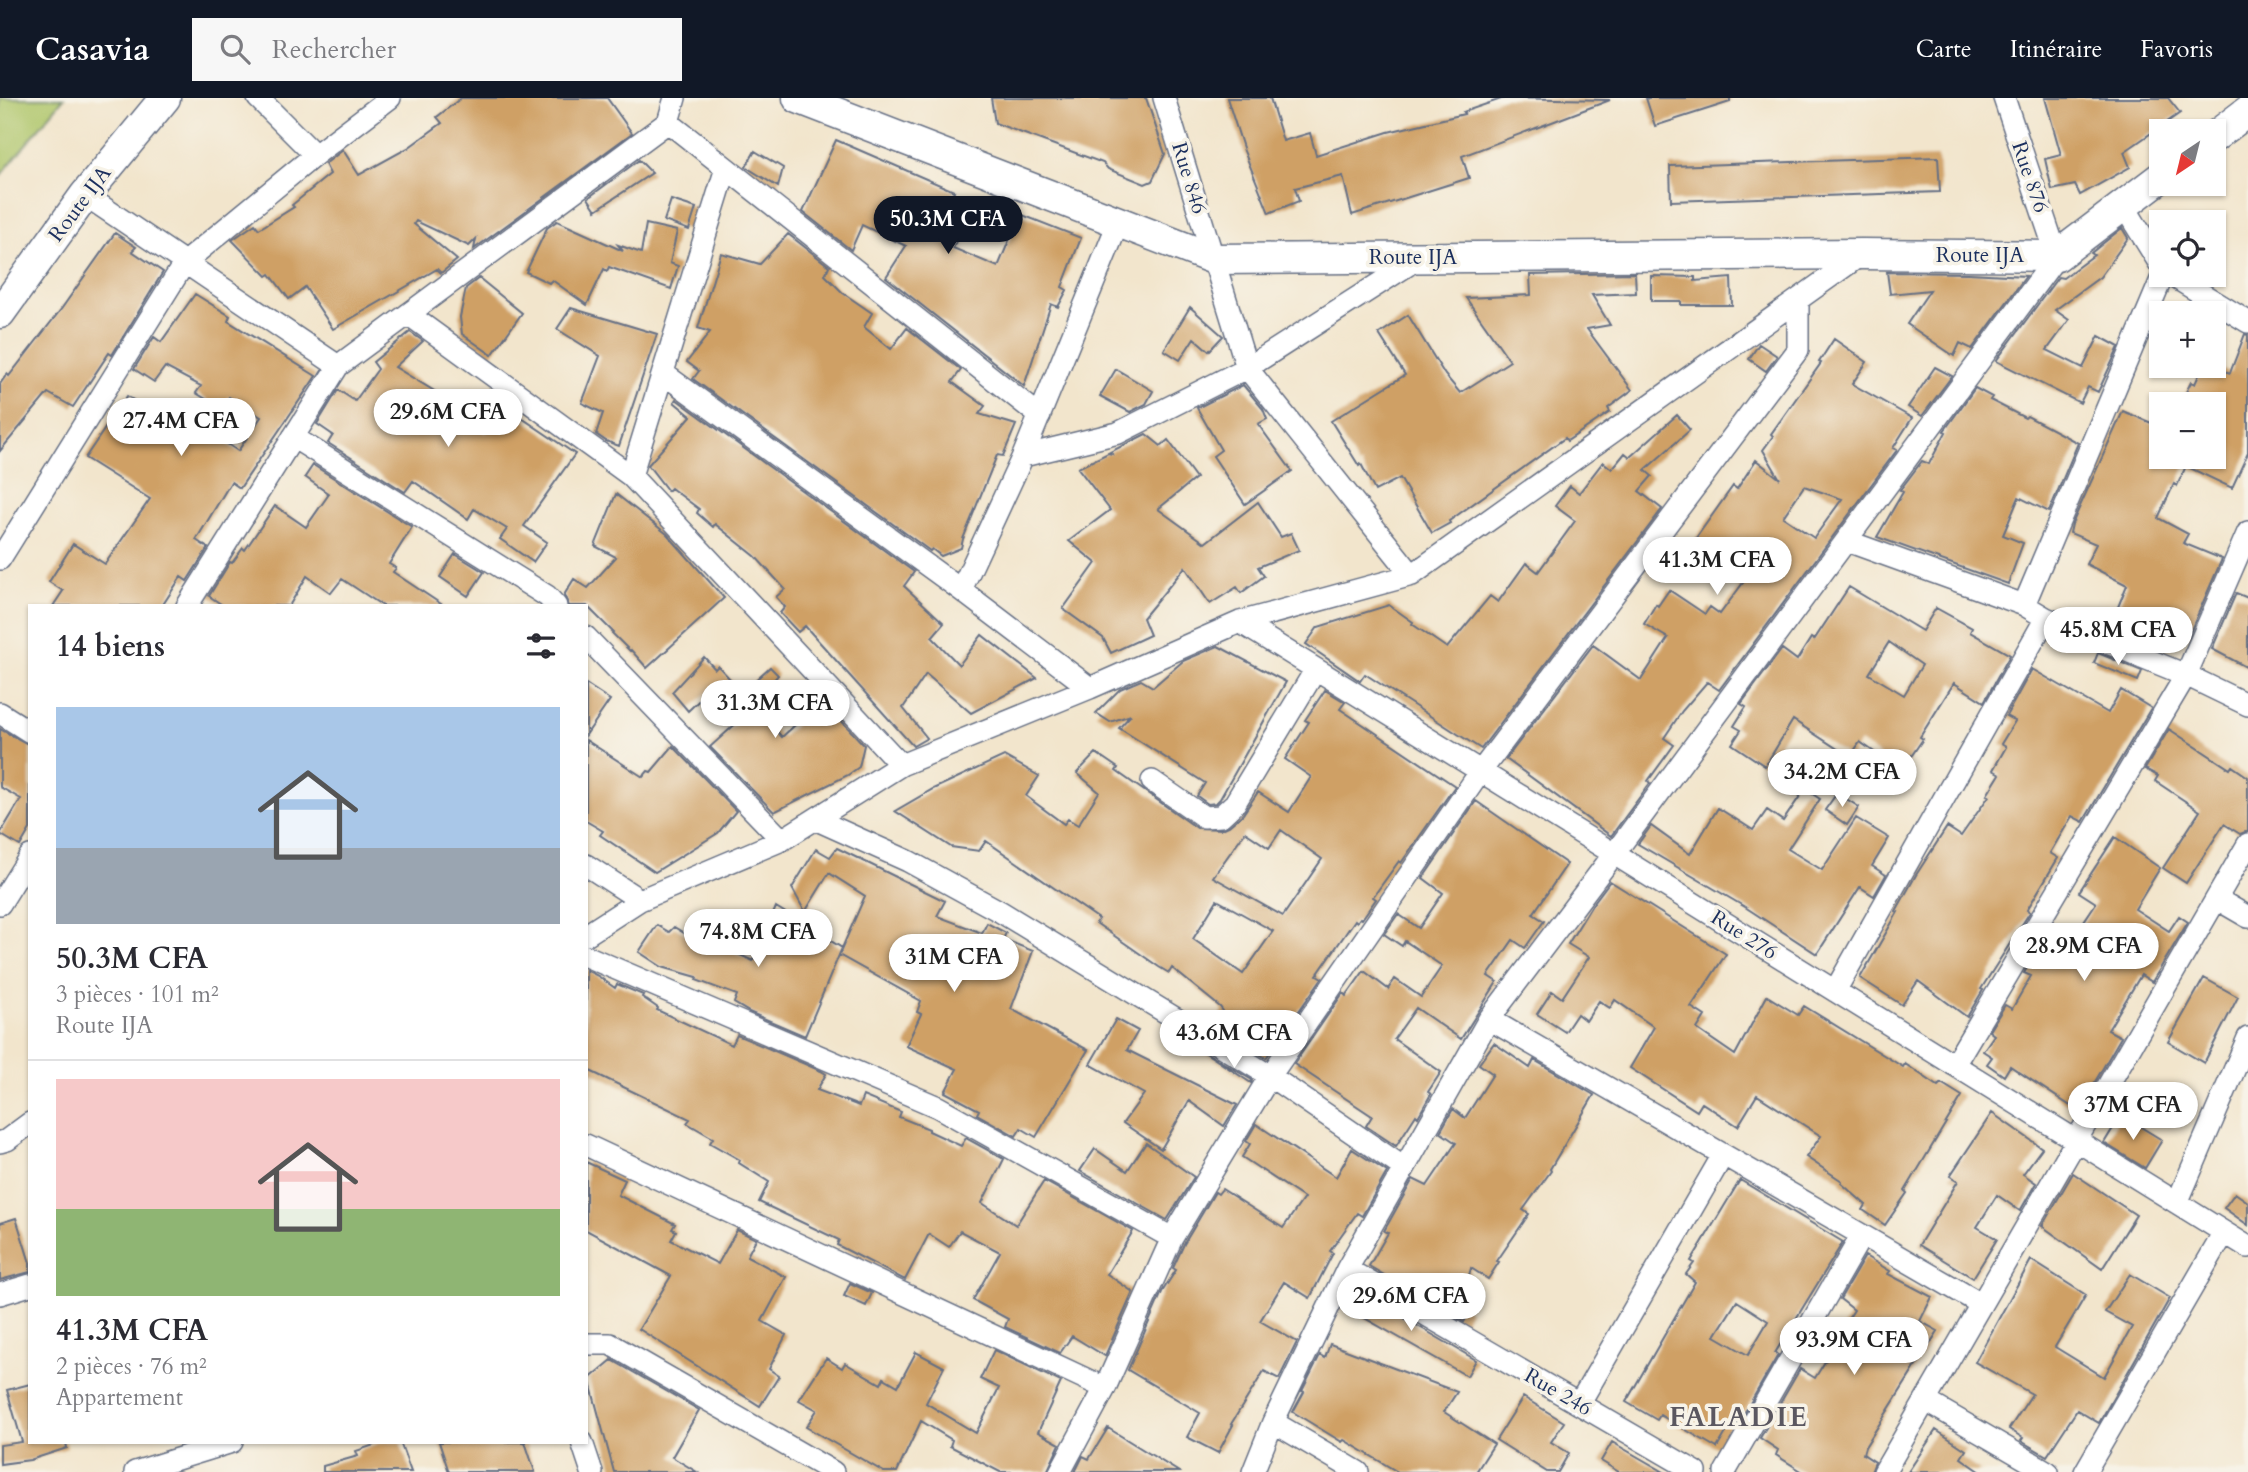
<!DOCTYPE html>
<html lang="fr">
<head>
<meta charset="utf-8">
<style>
  body { margin:0; font-family:Cardo,serif; background:#f7f7f7; color:#2b2b33; height:100vh; display:flex; flex-direction:column; font-size:26px; white-space:nowrap }
  * { box-sizing:border-box; margin:0 }
  p { font-size:23px; color:#7c7c81 }
  .icon { flex:none; width:38px; height:38px; fill:none; stroke:currentColor; stroke-width:2; stroke-linecap:round; stroke-linejoin:round }
  .map { position:relative; flex:1; overflow:hidden }
  .panel { position:absolute; left:28px; top:506px; width:560px; height:840px; display:flex; flex-direction:column; background:#fff; border-radius:0px; box-shadow:0 2px 5px #0004 }
  .panel>* { flex:none }
  .needle { width:46px; rotate:215deg }
  .tools { position:absolute; left:2149px; top:21px; display:grid; gap:14px }
  .tools a { display:grid; place-items:center; width:77px; height:77px; border-radius:0px; background:#fff; box-shadow:0 2px 5px #0004; font-size:35px }
  .price { position:absolute; translate:-50% -60px; padding:0 16px; border-radius:24px; background:#fff; color:#222; font-size:23px; line-height:46px; filter:drop-shadow(0 2px 4px #0008) }
  .price::after { content:''; position:absolute; left:50%; top:42px; width:21px; height:16px; margin-left:-10px; background:inherit; clip-path:polygon(0 0,100% 0,50% 100%) }
  .price.current { background:#111827; color:#fff }
  ul { padding:0; list-style:none }
  li { display:grid; align-content:center; gap:14px; height:371px; padding:0 28px }
  li+li { border-top:2px solid #e1e1e2 }
  li span { display:grid; place-items:center; height:217px; border-radius:0px; color:#555 }
  li>.icon { margin-inline-start:auto }
  span .icon { width:126px; height:126px; fill:#fffc; stroke-width:1 }
  li b { font-size:30px }
  h2 { display:flex; justify-content:space-between; align-items:center; height:84px; padding:0 28px; font-size:30px }
  header { display:flex; align-items:center; gap:42px; box-sizing:border-box; height:98px; padding:0 35px; background:#111827; color:#fff }
  header strong { font-size:33px }
  nav { display:flex; gap:38px; margin-inline-start:auto; font-size:24px }
  .search { width:490px; height:63px; background:#f7f7f7; display:flex; align-items:center; gap:18px; box-sizing:border-box; padding:0 24px; border-radius:0px; color:#7c7c81; font-size:26px }
  .map>svg:first-child { display:block }
</style>
</head>
<body>
<header>
<strong>Casavia</strong>
<div class="search"><svg class="icon" aria-label="search" viewBox="0 0 24 24"><circle cx="10" cy="10" r="6"/><path d="M15 15l6 6"/></svg>Rechercher</div>
<nav><a>Carte</a><a>Itinéraire</a><a>Favoris</a></nav>
</header>
<div class="map">
<svg width="2248" height="1374" viewBox="0 0 2248 1374">
  <rect width="100%" height="100%" fill="#f7f3e8"/>
  <filter id="ink" filterUnits="userSpaceOnUse"><feTurbulence type="fractalNoise" baseFrequency=".0143" numOctaves="2"/><feDisplacementMap in="SourceGraphic" scale="14" xChannelSelector="R" yChannelSelector="G"/><feConvolveMatrix kernelMatrix="1 2 1 2 8 2 1 2 1" color-interpolation-filters="sRGB"/></filter>
  <filter id="wash" filterUnits="userSpaceOnUse"><feTurbulence type="fractalNoise" baseFrequency=".00686" numOctaves="4" result="noise"/><feDisplacementMap in="SourceGraphic" scale="28" xChannelSelector="R" yChannelSelector="G"/><feGaussianBlur stdDeviation="1.57" result="paint"/><feColorMatrix in="noise" values="0 0 0 0 0 0 0 0 0 0 0 0 0 0 0 0 0 1.4 0 .05"/><feComposite in="paint" operator="in"/></filter>
  <g filter="url(#wash)">
    <rect width="100%" height="100%" fill="#f2e5cc"/>
    <!-- green -->
    <path fill="#afc66b" stroke="#657a64" stroke-width="2" d="M0 0H64L0 78Z"/>
    <g id="blocks">
      <!-- building -->
      <path fill="#cfa065" fill-rule="evenodd" d="M461 0H607L632 35 474 151 476 141 469 148 416 123 414 126 457 162 441 175 437 171 333 231 305 189 289 201 270 176 267 178 232 142 255 126 259 131 294 109 292 107 330 76 325 66 343 52 359 77 408 50 442 25 437 19Z
        M991 0H1146L1165 56 1152 83 1145 86 1108 71 1103 65 995 25Z
        M1227 0H1270L1283 43 1310 35 1316 57 1388 34 1464 16 1463 14 1504 0 1610 2 1462 58 1469 80 1352 117 1343 78 1295 90 1299 103 1269 115 1244 53Z
        M1646 0H1730V4L1655 28Z
        M2045 0H2168L2180 15 2124 54 2130 69 2080 97 2075 87 2052 92 2045 61 2061 57Z
        M836 42 954 93 940 126 960 134 953 150 998 169 1020 116 1081 140 1062 189 1067 192 1058 209 1051 206 1024 288 886 179 906 148 862 127 851 152 803 114Z
        M755 53 783 70 778 89 746 69Z
        M1938 59 1940 94 1671 103 1670 68Z
        M639 62 652 75 596 112 588 100Z
        M671 102 696 110 689 132 664 123Z
        M557 123 623 153 618 147 641 155 646 126 677 133 670 165 678 168 671 191 609 169 607 173 604 171 587 207 552 182 549 185 526 174 547 130Z
        M2122 130 2128 140 2100 179 2055 212 2069 222 2047 252 2083 270 2099 238 2119 249 2098 294 2088 289 2080 305 1996 263 2058 179 2063 180 2094 157 2091 155Z
        M115 135 136 149 132 153 163 174 112 257 109 255 73 309 48 295 0 353V286L7 276 9 278 62 210Z
        M788 136 829 168 825 177 843 195 872 215 864 229 891 251 907 230 961 272 952 284 985 308 979 316 1016 327 1003 358 997 357 963 441 961 450 941 458 932 451 930 453 693 281 699 273 687 264 710 234 698 230 721 155 760 166Z
        M1887 174 1968 175 2026 178 1972 251 1960 245 1954 258 1907 226 1930 192 1890 196Z
        M1635 175 1636 195 1592 197 1610 227 1587 231 1632 292 1608 310 1610 314 1567 343 1565 340 1449 423 1450 425 1432 435 1400 380 1375 393 1361 366 1359 368 1331 323 1405 277 1379 236 1408 217 1445 277 1460 295 1510 263 1466 200 1531 197 1530 177Z
        M1651 178 1695 179V183L1731 180 1732 207H1681V203H1651Z
        M479 180 522 215 492 257 462 236 460 219 466 190Z
        M195 196 230 218 228 223 316 278 240 390 231 384 196 442 208 450 187 483 181 479 162 508H53L63 493 49 484 73 446 105 466 150 401 85 360 127 298 188 336 195 324 238 353 261 319 229 299 221 310 196 295 201 288 165 269 154 284 134 271 154 239 161 244Z
        M1190 209 1223 238 1209 253 1194 240 1180 262 1164 252Z
        M571 210 657 236 619 348 606 343 596 336 603 315 582 305 600 258 557 231Z
        M410 234 423 243 395 269 459 308 455 314 486 335 504 308 575 356 524 428 547 444 533 464 500 441 507 431 474 411 468 421 413 383 405 394 328 345 333 337 317 326 338 292 355 303 378 271 373 264Z
        M2245 236 2248 237V355L2232 390 2186 368 2177 388 2174 386 2158 420 2188 436 2183 445 2222 461 2188 539 2183 536 2179 546 2156 536 2151 549 2109 531 2127 487 2086 466 2096 446 2070 435 2072 426 2123 313 2161 329V359H2214V306H2180L2191 284 2195 286 2203 268H2213L2230 275Z
        M1834 241 1867 264 1852 286 1912 320 1893 350 1897 352 1719 592 1707 584 1682 613 1664 640 1674 647 1648 683 1650 685 1611 738 1506 661 1593 547 1641 582 1668 540 1644 526 1656 506 1658 508 1669 492 1705 516 1710 509 1720 516 1748 478 1696 440 1733 388 1737 391 1756 362 1780 381 1763 352 1773 338 1771 336 1821 265 1819 264ZM1804 388 1842 401 1814 440 1783 419Z
        M1759 246 1777 258 1766 273 1749 261Z
        M1935 269 1952 278 1922 318 1908 309Z
        M1116 271 1153 293 1146 306 1130 314 1100 298Z
        M1243 287 1263 311 1267 321 1258 326 1292 373 1245 406 1213 358 1221 352 1197 310Z
        M1975 290 1992 299 1990 302 2025 320 2027 318 2078 345 2049 414 2019 399 2003 437 2023 445 2008 486 1877 439 1903 394 1900 392 1922 363 1929 366 1946 334 1944 333Z
        M676 301 914 474 904 488 944 525 932 539 959 567 982 537 1037 580 971 615 926 576 903 610 927 640 913 648 805 528 798 534 780 515 785 509 776 499 785 491 755 458 715 426 713 429 697 415 699 411 671 390 668 393 648 367 691 318 674 304Z
        M1677 317 1690 332 1645 372 1652 378 1639 393 1662 411 1481 651 1365 576 1360 583 1306 546 1318 529 1389 507 1413 524 1412 526 1447 550 1490 498 1498 504 1526 465 1538 474 1575 423 1555 408 1570 388 1579 395 1603 364 1612 371 1625 355 1630 359Z
        M1146 336 1161 348 1168 342 1196 380 1158 411 1205 445 1258 404 1281 439 1291 435 1299 452 1258 469 1264 478 1241 495 1237 489 1210 506 1185 469 1143 520 1150 537 1111 555 1103 540 1063 511 1096 465 1069 443 1110 412 1078 370 1108 355 1112 356 1110 354Z
        M313 367 412 429 389 466 396 470 393 474 444 508H383L342 481 331 495 307 478 289 508H224L209 498 230 464 232 465 243 450 245 452 275 408 306 429 329 396 305 379Z
        M616 396 667 436 724 500 647 570 631 552 630 553 612 535 613 534 587 508H569L564 497 574 481 588 490 616 459 595 448Z
        M455 456 484 474 468 498 440 479Z
        M1849 489 1922 533 1936 510 1972 530 1970 534 2010 557 1984 604 1954 585 1920 639 1923 641 1901 673 1860 644 1850 659 1793 622 1765 668 1732 646 1741 632 1734 628 1746 609 1741 606 1782 551 1797 562 1811 540 1814 542ZM1889 544 1922 567 1904 597 1869 576Z
        M2236 495 2248 500V570L2212 551Z
        M1218 548 1286 584 1220 701 1216 705 1208 706 1197 698 1205 685 1119 630 1131 617 1110 624 1096 615 1120 591 1141 582 1153 589 1183 563Z
        M2098 555 2142 573 2138 583 2094 565Z
        M704 559 715 571 718 568 742 594 770 569 778 577 753 607 782 639 822 602 864 647 859 669 848 677 774 714 710 649 740 622 711 591 688 613 672 594Z
        M2032 571 2108 615 2121 592 2151 610 2083 724 2072 718 2050 755 2058 760 2027 812 2030 814 1981 891 1983 892 1967 919 1918 883 1902 907 1860 880 1898 814 1896 813 1916 777 1947 729 1961 738 1989 698 1987 697 2000 676 1993 672 2006 649 2001 646 2015 623 2006 618Z
        M586 586 610 602 586 637Z
        M1325 592 1345 604 1340 611 1455 688 1401 765 1399 763 1373 799 1376 801 1362 821 1360 820 1357 824 1355 822 1317 877 1322 880 1266 960 1213 928 1223 913 1220 909 1172 870 1169 875 1159 869 1096 825 1099 821 986 743 979 753 951 749 895 713 933 691 1004 658 1039 678 1026 698 1064 726 1068 721 1078 727 1099 694 1077 675 1096 655 1118 670 1116 673 1197 730 1222 731 1229 728 1243 716 1258 694 1289 714 1311 679 1285 661 1309 624 1305 622ZM1281 732 1322 761 1283 818 1213 779 1245 734 1269 750ZM1217 802 1273 833 1243 876 1193 841Z
        M0 631 30 647V731L20 748 0 736 21 701 0 689Z
        M2169 631 2230 671 2232 668 2248 679V733L2240 736 2224 726 2186 785 2163 770 2200 713 2155 683 2158 678 2145 671Z
        M586 642 643 679 648 673 651 674 673 648 736 713 718 735 655 774 600 737 603 733 586 723Z
        M1805 691 1820 701 1788 751 1822 772 1856 720 1889 740 1872 768 1886 777 1874 798 1860 789 1817 856 1745 809 1638 746 1651 728 1690 756 1718 710 1753 732 1767 712 1783 723Z
        M1837 695 1859 709 1847 727 1825 712Z
        M1476 703 1567 766 1533 816 1544 823 1525 850 1513 842 1488 878 1497 884 1461 941 1416 910 1394 941 1441 974 1428 994 1431 996 1418 1019 1416 1017 1396 1048 1366 1028 1372 1018 1294 966 1343 895 1346 898 1364 873 1388 891 1395 881 1421 899 1442 868 1405 843 1402 848 1384 836 1398 816 1419 830 1443 795 1423 780Z
        M2115 739 2160 770 2135 811 2169 833 2179 818 2188 824 2152 884 2141 877 2108 932 2121 939 2078 1013 2010 968 2004 978 1987 966 1992 959 1983 953 1994 937 1989 933 2005 907 2012 911 2031 878 2024 875 2052 828 2072 841 2096 805 2079 794Z
        M837 750 945 803 937 818 982 835 987 825 1006 835 1003 841 1033 853 1011 911 1088 952 1036 1039 1021 1030 1016 1038 977 1016 979 1012 945 994 957 971 906 948 921 916 917 914 921 903 839 857 865 798 829 775 805 814 792 790 816 751 830 759Z
        M1610 783 1726 856 1691 909 1705 918 1697 931 1735 957 1767 898 1798 917 1804 908 1903 969 1905 966 1938 988 1941 985 1962 998 1905 1093 1907 1095 1885 1127 1863 1112 1866 1107 1841 1085 1842 1083 1806 1059 1821 1038 1757 997 1738 1028 1702 1005 1697 1013 1630 970 1654 929 1615 902 1610 910 1599 903 1586 923 1577 916 1565 934 1537 916 1552 893 1562 900 1589 859 1568 846 1592 807Z
        M776 809 842 850 805 938 749 914 734 905 737 897 696 882 697 879 662 869 639 854 657 827 669 834 674 829 712 852 716 846 753 863Z
        M586 872 598 878 615 890 617 886 643 897 642 899 658 910 657 912 732 947 737 937 821 973 826 976 817 992 859 1008 863 998 901 1014 899 1019 929 1031V1033L961 1048 966 1040 1004 1061 982 1105 1016 1127 1044 1083 1133 1133 1107 1176 1133 1194 1105 1258 1072 1238 1060 1255 1005 1229 1008 1221 973 1202 1000 1154 960 1133 949 1149 929 1136 905 1182 837 1147 839 1142 759 1104 769 1084 739 1065 740 1062 710 1045 713 1040 687 1025 690 1021 586 971Z
        M2204 880 2238 899 2204 965 2168 944Z
        M1116 921 1138 933 1127 952 1237 1007 1224 1028 1189 1003 1161 1051 1123 1025 1144 996 1090 966Z
        M1494 945 1530 970 1534 962 1594 997 1550 1071 1551 1073 1523 1112 1529 1116 1497 1163 1499 1164 1488 1181 1471 1170 1461 1208 1470 1213 1464 1224 1369 1168 1388 1135 1384 1133 1413 1081 1427 1088 1456 1045 1440 1034 1453 1011 1465 1020 1493 976 1479 966Z
        M1198 950 1252 982 1251 985Z
        M1992 1015 2042 1050 2023 1076 2036 1085 2020 1113 1997 1097 1977 1129 1997 1141 1973 1180 1919 1147 1958 1083 1950 1078Z
        M2121 1017 2162 1042 2145 1070 2104 1045Z
        M1256 1026 1336 1079 1352 1051 1387 1074 1362 1118 1357 1115 1330 1153 1333 1155 1310 1200 1284 1184 1260 1223 1297 1244 1279 1281 1264 1273 1231 1326 1233 1327 1218 1355 1187 1339 1200 1315 1128 1272 1162 1194 1176 1172 1173 1170 1184 1146 1215 1094 1218 1096 1222 1091 1283 1130 1304 1100 1242 1059 1250 1046 1246 1043Z
        M1146 1045 1194 1079 1167 1122 1080 1073 1095 1051 1127 1073Z
        M586 1064 625 1082 618 1097 675 1126 672 1131 676 1133 671 1142 718 1166 737 1132 756 1141 747 1158 786 1179 762 1223 786 1237 769 1271 779 1278 760 1308 639 1231 671 1178 586 1132Z
        M2073 1075 2136 1117 2102 1171 2042 1128Z
        M1740 1082 1843 1144 1775 1255 1778 1257 1738 1326 1733 1323 1717 1350 1660 1317 1657 1322 1626 1304 1695 1184 1686 1176 1694 1165 1691 1163ZM1737 1203 1768 1223 1748 1257 1715 1238Z
        M2235 1095 2248 1104V1127L2224 1110Z
        M16 1120 30 1165V1174L0 1182V1125Z
        M1865 1158 1890 1173 1888 1176 1932 1199 1920 1223 1938 1233 1865 1349 1863 1356 1875 1364 1871 1374H1803L1776 1357 1778 1352 1760 1340 1800 1271 1815 1280 1834 1249 1831 1247 1854 1212 1840 1201Z
        M2031 1162 2086 1197 2055 1249 2104 1279 2132 1229 2105 1214 2130 1176 2170 1200 2099 1325 2077 1312 2047 1358 2021 1343 2023 1340 2009 1331 2032 1296 1975 1264Z
        M850 1185 872 1195 866 1208 844 1198Z
        M1356 1192 1476 1262 1467 1278 1347 1210Z
        M1330 1246 1457 1294 1444 1314 1494 1346 1476 1374H1398L1344 1342 1342 1344 1293 1314 1304 1294 1302 1293 1320 1257 1325 1260Z
        M994 1252 1061 1284 1038 1334 1060 1346 1047 1374H1000L950 1348 952 1342 921 1323 897 1374H884L806 1329 817 1312 799 1302 826 1260 842 1270 845 1265 881 1286 884 1280 898 1288 916 1254 944 1269 926 1305 976 1335 999 1290 980 1281Z
        M612 1262 699 1312 672 1359 697 1374H614L589 1281Z
        M30 1286V1344H66L67 1350 30 1362 0 1366V1347L22 1344 7 1292Z
        M1523 1299 1564 1324 1551 1344 1569 1355 1558 1374H1547L1496 1342Z
        M1108 1330 1179 1374H1075L1083 1358 1089 1361Z
        M1936 1332 1966 1352 1961 1360 1981 1374H1908Z
        M383 1344H400L411 1374H323V1368L358 1358 356 1353Z
        M439 1344H525L535 1374H449Z
        M1612 1344 1664 1374H1619L1601 1363Z"/>
    </g>
  </g>
  <g filter="url(#ink)">
    <use href="#blocks" fill-opacity="0" stroke="#666f84" stroke-width="2"/>
    <g fill="none" stroke-linecap="round" stroke-linejoin="round">
      <!-- street casing -->
      <g stroke="#666f84" stroke-width="24">
        <path id="street" d="M258 0 315 57
          M1164 0 1247 270 1412 477
          M668 24 1040 318
          M85 97 338 268
          M2124 108 2161 168
          M2171 177 2248 224
          M408 216 631 378 726 70
          M664 276 961 492 1090 590
          M293 339 547 498 556 508
          M1023 358 1118 335 1247 270 1419 160
          M631 378 901 667
          M1847 443 2024 507 2046 520 2186 577 2248 607
          M0 461 185 164 315 57 390 0
          M961 492 1023 358 1119 123
          M2024 507 2163 177
          M187 508 338 268 668 24 675 0
          M1240 524 2248 1149
          M586 539 782 742
          M0 615 30 634
          M1152 683 1204 719 1221 718 1235 705 1316 571
          M817 722 908 763 1001 814 1270 978 1404 1070
          M586 767 640 802
          M2217 801 2248 819
          M0 806 30 758
          M586 837 640 802 782 742 901 667 1090 590 1240 524 1412 477 1862 156
          M586 858 938 1009 1172 1140
          M1835 893 2046 520
          M1489 921 1981 1206
          M1954 967 2186 577 2248 434
          M0 1044 7 1042 30 1025
          M586 1047 1105 1290
          M2177 1105 2248 940
          M1347 1171 1696 1374
          M0 1196 30 1187
          M586 1246H610L833 1374
          M1926 1303 2048 1374
          M1579 1306 1723 1057
          M1273 1324 1358 1374
          M582 1344 592 1374
          M135 1374 232 1344
          M1060 1374 1105 1290 1172 1140 1270 978 1481 673 1798 252V203
          M1253 1374 1273 1324 1347 1171 1489 921 1614 756 2057 158 2004 0
          M1725 1374 1862 1137
          M1884 1374 2248 746
          M2085 1374 2224 1135"/>
      </g>
      <!-- secondary casing -->
      <g stroke="#666f84" stroke-width="33">
        <path id="secondary" d="M798 0 1214 161 1862 156 2057 158 2161 79
          M2214 39 2248 13
          M0 215 85 97 165 0"/>
      </g>
      <!-- street -->
      <use href="#street" stroke="#fff" stroke-width="21"/>
      <!-- secondary -->
      <use href="#secondary" stroke="#fff" stroke-width="30"/>
    </g>
  </g>
  <g text-anchor="middle" dominant-baseline="central" stroke-width="7" stroke-linejoin="round" paint-order="stroke">
    <!-- street labels -->
    <g font-size="21" fill="#1b2f5e" stroke="#f7f3e8">
      <text transform="translate(2030 79) rotate(71)">Rue 876</text>
      <text transform="translate(1189 80) rotate(73)">Rue 846</text>
      <text transform="translate(80 106) rotate(-53)">Route IJA</text>
      <text x="1980" y="157">Route IJA</text>
      <text x="1413" y="159">Route IJA</text>
      <text transform="translate(1744 837) rotate(32)">Rue 276</text>
      <text transform="translate(1558 1294) rotate(30)">Rue 246</text>
    </g>
    <!-- district labels -->
    <g font-size="28" font-weight="bold" letter-spacing="2" fill="#5a5760" stroke="#f7f3e8">
      <text x="1739" y="1319">FALADIE</text>
    </g>
  </g>
</svg>
<div class="tools">
<a><svg class="needle" viewBox="-14 -14 28 28"><path d="M0-13l5 13h-10z" fill="#e53935"/><path d="M0 13l5-13h-10z" fill="#7c7c81"/></svg></a>
<a><svg class="icon" aria-label="locate" viewBox="0 0 24 24"><circle cx="12" cy="12" r="6"/><path d="M12 2v4M12 18v4M2 12h4M18 12h4"/></svg></a>
<a>+</a>
<a>−</a>
</div>
<b class="price current" style="left:948px;top:158px">50.3M CFA</b>
<b class="price" style="left:448px;top:351px">29.6M CFA</b>
<b class="price" style="left:181px;top:360px">27.4M CFA</b>
<b class="price" style="left:1717px;top:499px">41.3M CFA</b>
<b class="price" style="left:2118px;top:569px">45.8M CFA</b>
<b class="price" style="left:775px;top:642px">31.3M CFA</b>
<b class="price" style="left:1842px;top:711px">34.2M CFA</b>
<b class="price" style="left:758px;top:871px">74.8M CFA</b>
<b class="price" style="left:2084px;top:885px">28.9M CFA</b>
<b class="price" style="left:954px;top:896px">31M CFA</b>
<b class="price" style="left:1234px;top:972px">43.6M CFA</b>
<b class="price" style="left:2133px;top:1044px">37M CFA</b>
<b class="price" style="left:1411px;top:1235px">29.6M CFA</b>
<b class="price" style="left:1854px;top:1279px">93.9M CFA</b>
<section class="panel">
<h2>14 biens<svg class="icon" aria-label="filters" viewBox="0 0 24 24"><path d="M4 7h16M4 17h16"/><circle cx="9" cy="7" r="2"/><circle cx="15" cy="17" r="2"/></svg></h2>
<ul>
<li><span style="background:linear-gradient(#a9c7e8 65%,#9aa5b1 0)"><svg class="icon" aria-label="home" viewBox="0 0 24 24"><path d="M3 11l9-7 9 7M6 9v11h12V9"/></svg></span><div><b>50.3M CFA</b><p>3 pièces · 101 m²</p><p>Route IJA</p></div></li>
<li><span style="background:linear-gradient(#f6c9c9 60%,#8fb573 0)"><svg class="icon" aria-label="home" viewBox="0 0 24 24"><path d="M3 11l9-7 9 7M6 9v11h12V9"/></svg></span><div><b>41.3M CFA</b><p>2 pièces · 76 m²</p><p>Appartement</p></div></li>
</ul>
</section>
</div>
</body>
</html>
